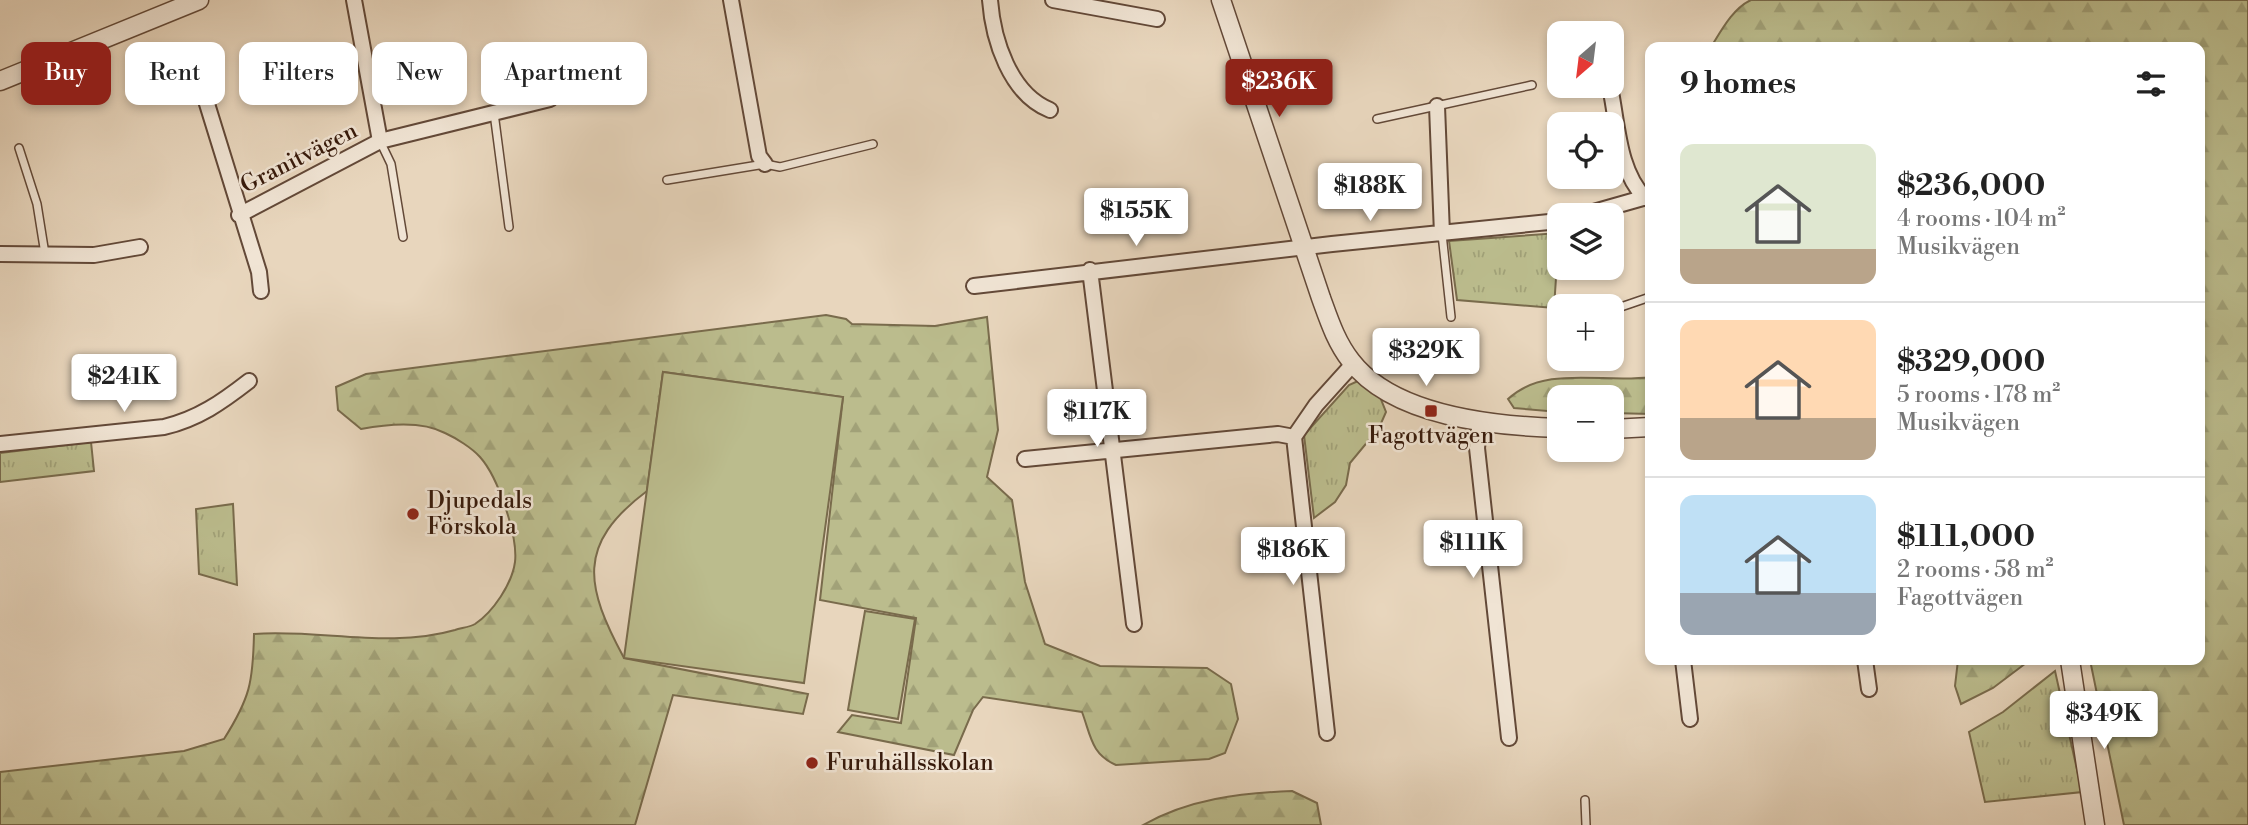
<!DOCTYPE html>
<html lang="en">
<head>
<meta charset="utf-8">
<style>
  body { margin:0; font-family:"Libre Bodoni",serif; background:#f6f6f6; color:#222; height:100vh; display:flex; flex-direction:column; font-size:26px; white-space:nowrap }
  * { box-sizing:border-box; margin:0 }
  p { font-size:23px; color:#767676 }
  .icon { flex:none; width:38px; height:38px; fill:none; stroke:currentColor; stroke-width:2; stroke-linecap:round; stroke-linejoin:round }
  .map { position:relative; flex:1; overflow:hidden }
  .sheet { position:absolute; left:1645px; top:42px; width:560px; height:623px; display:flex; flex-direction:column; background:#fff; border-radius:14px; box-shadow:0 4px 10px #0003 }
  .sheet>* { flex:none }
  .guide { position:absolute; left:21px; top:42px; width:665px; height:63px; display:flex; gap:14px }
  .needle { width:46px; rotate:208deg }
  .controls { position:absolute; left:1547px; top:21px; display:grid; gap:14px }
  .controls a { display:grid; place-items:center; width:77px; height:77px; border-radius:14px; background:#fff; box-shadow:0 4px 10px #0003; font-size:35px }
  .price { position:absolute; translate:-50% -60px; padding:0 16px; border-radius:7px; background:#fff; color:#222; font-size:23px; line-height:46px; filter:drop-shadow(0 2px 4px #0008) }
  .price::after { content:''; position:absolute; left:50%; top:42px; width:21px; height:16px; margin-left:-10px; background:inherit; clip-path:polygon(0 0,100% 0,50% 100%) }
  .price.current { background:#8f2418; color:#fff }
  ul { padding:0; list-style:none }
  li { display:flex; align-items:center; gap:21px; height:175px; padding:0 35px }
  li+li { border-top:2px solid #e0e0e0 }
  li span { display:grid; place-items:center; flex:none; width:196px; height:140px; border-radius:14px; color:#555 }
  li>.icon { margin-inline-start:auto }
  span .icon { width:84px; height:84px; fill:#fffc; stroke-width:1 }
  li b { font-size:30px }
  h2 { display:flex; justify-content:space-between; align-items:center; height:84px; padding:0 35px; font-size:30px }
  .tag { padding:0 24px; border-radius:14px; background:#fff; box-shadow:0 4px 10px #0003; font-size:24px; line-height:63px }
  .tag.current { background:#8f2418; color:#fff }
  .map>svg:first-child { display:block }
</style>
</head>
<body>
<div class="map">
<svg width="2248" height="825" viewBox="0 0 2248 825">
  <defs>
    <pattern id="grass-tufts" width="24" height="20" patternUnits="userSpaceOnUse" patternTransform="scale(1.75)"><rect width="24" height="20" fill="#bbbc8d"/><path d="M3 7l-1-3M5 7V3M7 7l1-3M15 17l-1-3M17 17v-4M19 17l1-3" fill="none" stroke="#a1a178"/></pattern>
    <pattern id="forest-firs" width="22" height="20" patternUnits="userSpaceOnUse" patternTransform="scale(1.75)"><rect width="22" height="20" fill="#bbbc8d"/><path d="M5 1l3.5 6h-7zM16 11l3.5 6h-7z" fill="#a1a178"/></pattern>
  </defs>
  <rect width="100%" height="100%" fill="#e8d6bd"/>
  <filter id="stains"><feTurbulence type="fractalNoise" baseFrequency=".00286" numOctaves="4"/><feColorMatrix values="0 0 0 0 .2 0 0 0 0 .09 0 0 0 0 .02 0 0 0 .5 -.17"/></filter>
  <radialGradient id="worn" r=".72"><stop offset=".6" stop-color="#630" stop-opacity="0"/><stop offset="1" stop-color="#630" stop-opacity=".3"/></radialGradient>
  <!-- grass -->
  <path fill="url(#grass-tufts)" stroke="#796b4c" stroke-width="2" d="M1559 233 1554 308 1457 300 1449 241Z
    M1358 381 1380 397 1386 412 1379 428 1350 463 1346 485 1335 502 1314 518 1304 435 1349 385Z
    M91 442 94 471 0 482V453Z
    M233 504 237 585 199 574 196 509Z
    M2055 671 2082 792 1985 802 1969 732 2003 712Z"/>
  <!-- forest -->
  <path fill="url(#forest-firs)" stroke="#796b4c" stroke-width="2" d="M1751 0H2248V825H2124L2090 660H2200V47H1711C1721 31 1733 8 1751 0Z
    M826 315 846 319 852 324 935 326 987 317 998 430 987 477 1012 500 1025 582 1045 644 1100 666 1207 668 1231 684 1238 719 1225 753 1209 759 1116 765C1091 754 1091 736 1082 712L983 697 973 710 954 755 838 732 852 715 901 723 916 618 820 600 843 397 663 372 647 491C575 545 586 587 624 658L808 694 803 714 673 695 635 825H0V772L184 751 224 739C250 698 253 682 254 634 321 629 389 649 455 630 461 628 470 627 475 624 493 612 512 584 515 562 518 536 498 477 480 457 472 448 456 438 445 433 421 420 387 424 361 429L338 410 336 387 366 374Z
    M1650 377V414L1612 413V397H1559V412L1514 408 1508 399C1545 364 1605 384 1650 377Z
    M1958 660H2030L1993 688 1961 704 1955 686Z
    M1292 791 1317 803 1321 825H1143C1189 799 1240 793 1292 791Z"/>
  <!-- park -->
  <path fill="#bbbc8d" stroke="#796b4c" stroke-width="2" d="M663 372 843 397 804 683 624 658Z
    M865 611 915 619 898 719 848 710Z"/>
  <g fill="none" stroke-linecap="round" stroke-linejoin="round">
    <!-- service casing -->
    <g stroke="#634938" stroke-width="10">
      <path id="service" d="M494 113 509 227
        M1377 119 1532 85
        M380 141 391 164 403 237
        M19 148 37 204 45 254
        M667 180 765 164 780 167 873 144
        M1442 234 1451 317
        M1612 310 1650 297
        M1585 800 1586 825"/>
    </g>
    <!-- minor casing -->
    <g stroke="#634938" stroke-width="18">
      <path id="minor" d="M354 0 380 141
        M731 0 759 156 765 164
        M990 0C993 40 1010 94 1050 110
        M1053 0 1157 19
        M195 65 259 272 261 291
        M1611 92C1618 128 1619 171 1645 198
        M1437 106 1442 234
        M239 215 380 141 550 99
        M1583 215 1650 196
        M0 254 94 255 140 247
        M1090 270 1134 624
        M974 286 1332 244 1559 221
        M1480 420 1477 448 1509 738
        M1294 437 1327 733
        M1294 437 1316 405 1353 364
        M0 444 164 427C198 419 222 402 249 381
        M1025 459 1278 434 1294 437
        M1683 660 1690 719
        M1865 660 1869 689"/>
    </g>
    <!-- tertiary casing -->
    <g stroke="#634938" stroke-width="21">
      <path id="tertiary" d="M1221 0 1321 298C1329 320 1336 342 1351 361 1394 417 1495 426 1559 428
        M0 81 199 0
        M1612 429 1650 427
        M2070 660 2095 825"/>
    </g>
    <!-- service -->
    <use href="#service" stroke="#f0e4d4" stroke-width="7"/>
    <!-- minor -->
    <use href="#minor" stroke="#f0e4d4" stroke-width="14"/>
    <!-- tertiary -->
    <use href="#tertiary" stroke="#f0e4d4" stroke-width="18"/>
  </g>
  <!-- markers -->
  <g fill="#8f2418" stroke="#f0e4d4" stroke-width="2.5">
    <rect x="1424" y="404" width="14" height="14" rx="3.5"/>
    <circle cx="413" cy="514" r="7"/>
    <circle cx="812" cy="763" r="7"/>
  </g>
  <g text-anchor="middle" dominant-baseline="central" stroke-width="5" stroke-linejoin="round" paint-order="stroke">
    <!-- street labels -->
    <g font-size="23" fill="#371a0b" stroke="#f0e4d4">
      <text transform="translate(299 158) rotate(-27)">Granitvägen</text>
    </g>
    <!-- poi labels -->
    <g font-size="23" fill="#371a0b" stroke="#f0e4d4" text-anchor="start">
      <text x="1431" y="436" text-anchor="middle">Fagottvägen</text>
      <text x="427" y="501">Djupedals<tspan x="427" dy="26">Förskola</tspan></text>
      <text x="826" y="763">Furuhällsskolan</text>
    </g>
  </g>
  <rect width="100%" height="100%" filter="url(#stains)"/>
  <rect width="100%" height="100%" fill="url(#worn)"/>
</svg>
<div class="controls">
<a><svg class="needle" viewBox="-14 -14 28 28"><path d="M0-13l5 13h-10z" fill="#e53935"/><path d="M0 13l5-13h-10z" fill="#767676"/></svg></a>
<a><svg class="icon" aria-label="locate" viewBox="0 0 24 24"><circle cx="12" cy="12" r="6"/><path d="M12 2v4M12 18v4M2 12h4M18 12h4"/></svg></a>
<a><svg class="icon" aria-label="layers" viewBox="0 0 24 24"><path d="M12 4l9 5-9 5-9-5zM3 14l9 5 9-5"/></svg></a>
<a>+</a>
<a>−</a>
</div>
<b class="price current" style="left:1279px;top:119px">$236K</b>
<b class="price" style="left:1370px;top:223px">$188K</b>
<b class="price" style="left:1136px;top:248px">$155K</b>
<b class="price" style="left:1426px;top:388px">$329K</b>
<b class="price" style="left:124px;top:414px">$241K</b>
<b class="price" style="left:1097px;top:449px">$117K</b>
<b class="price" style="left:1473px;top:580px">$111K</b>
<b class="price" style="left:1293px;top:587px">$186K</b>
<b class="price" style="left:2104px;top:751px">$349K</b>
<div class="guide">
<a class="tag current">Buy</a>
<a class="tag">Rent</a>
<a class="tag">Filters</a>
<a class="tag">New</a>
<a class="tag">Apartment</a>
</div>
<section class="sheet">
<h2>9 homes<svg class="icon" aria-label="filters" viewBox="0 0 24 24"><path d="M4 7h16M4 17h16"/><circle cx="9" cy="7" r="2"/><circle cx="15" cy="17" r="2"/></svg></h2>
<ul>
<li><span style="background:linear-gradient(#dfe7d0 75%,#b9a48a 0)"><svg class="icon" aria-label="home" viewBox="0 0 24 24"><path d="M3 11l9-7 9 7M6 9v11h12V9"/></svg></span><div><b>$236,000</b><p>4 rooms · 104 m²</p><p>Musikvägen</p></div></li>
<li><span style="background:linear-gradient(#ffd9b3 70%,#b9a48a 0)"><svg class="icon" aria-label="home" viewBox="0 0 24 24"><path d="M3 11l9-7 9 7M6 9v11h12V9"/></svg></span><div><b>$329,000</b><p>5 rooms · 178 m²</p><p>Musikvägen</p></div></li>
<li><span style="background:linear-gradient(#bfe0f5 70%,#9aa5b1 0)"><svg class="icon" aria-label="home" viewBox="0 0 24 24"><path d="M3 11l9-7 9 7M6 9v11h12V9"/></svg></span><div><b>$111,000</b><p>2 rooms · 58 m²</p><p>Fagottvägen</p></div></li>
</ul>
</section>
</div>
</body>
</html>
